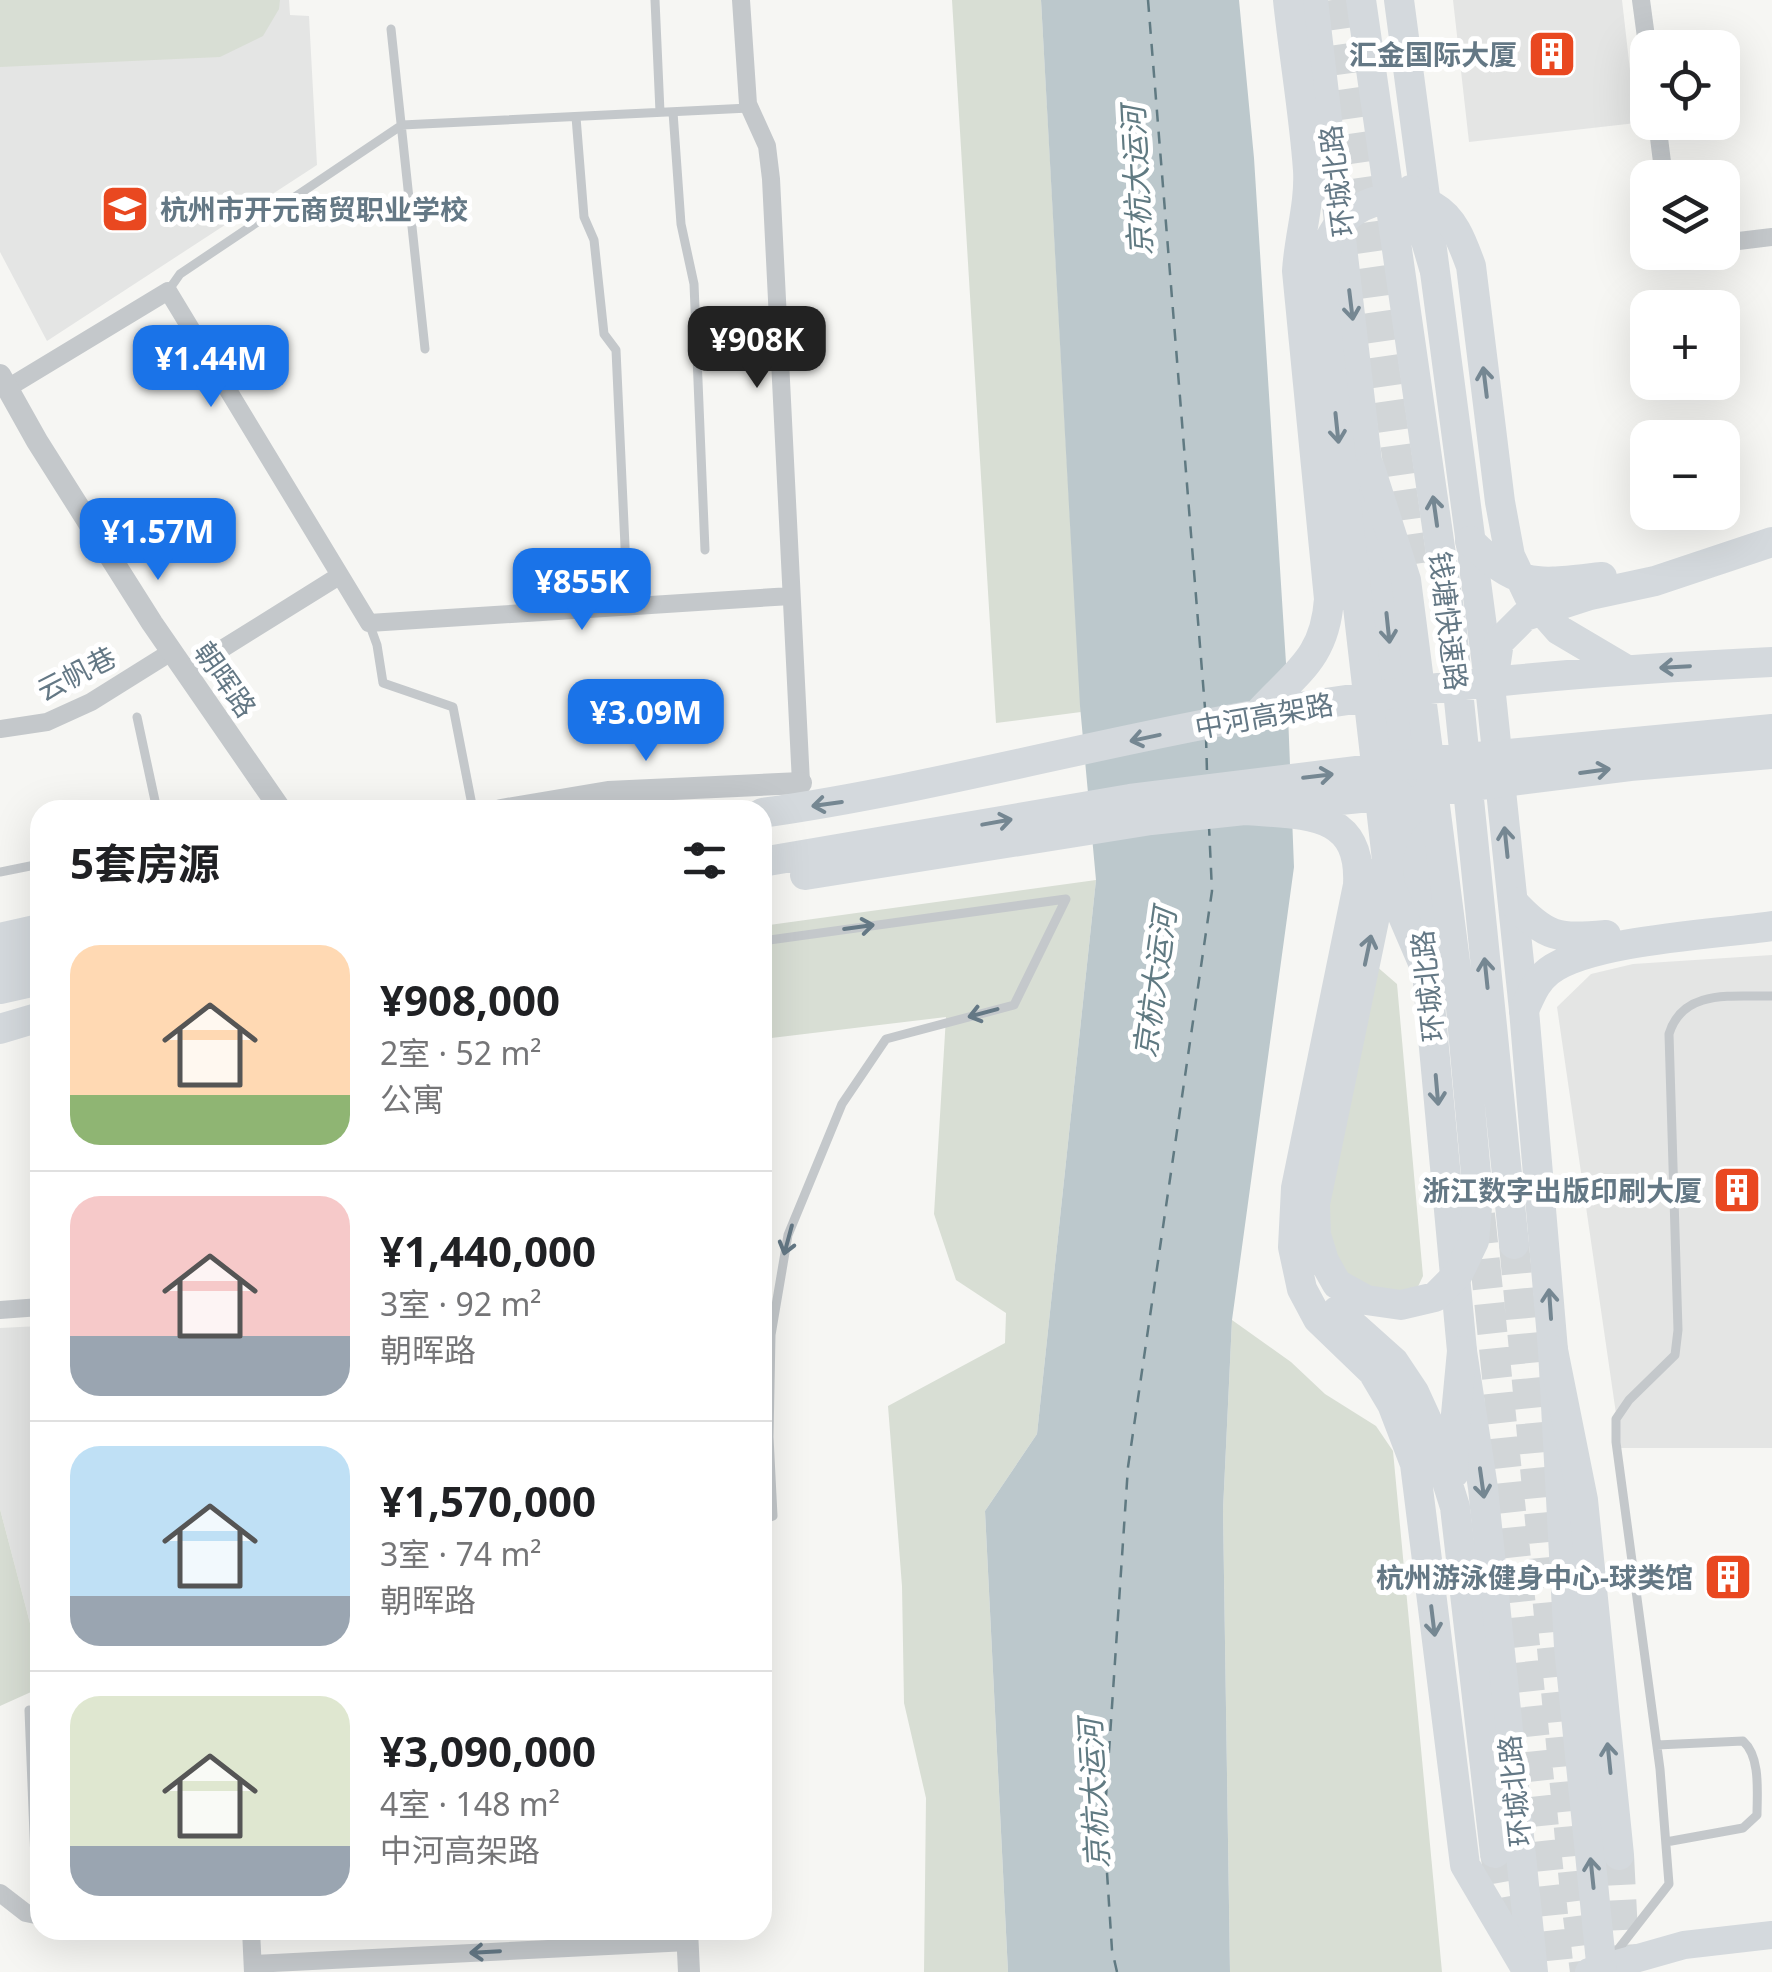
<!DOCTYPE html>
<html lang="zh">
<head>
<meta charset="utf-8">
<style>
  body { margin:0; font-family:"Noto Sans","Noto Sans SC",sans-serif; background:#f2f2f2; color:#202124; height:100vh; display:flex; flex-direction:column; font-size:38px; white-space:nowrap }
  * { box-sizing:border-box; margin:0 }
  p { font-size:32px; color:#757577 }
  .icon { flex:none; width:55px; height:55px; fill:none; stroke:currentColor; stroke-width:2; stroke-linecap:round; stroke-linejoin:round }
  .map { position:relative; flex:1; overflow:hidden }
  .drawer { position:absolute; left:30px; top:800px; width:742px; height:1140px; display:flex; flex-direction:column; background:#fff; border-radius:30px; box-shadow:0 10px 40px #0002 }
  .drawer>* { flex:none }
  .tools { position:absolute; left:1630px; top:30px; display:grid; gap:20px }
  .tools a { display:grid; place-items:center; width:110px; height:110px; border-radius:20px; background:#fff; box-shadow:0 10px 40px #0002; font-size:50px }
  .price { position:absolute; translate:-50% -85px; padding:0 22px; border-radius:20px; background:#1a73e8; color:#fff; font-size:32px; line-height:65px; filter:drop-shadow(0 2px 5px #0008) }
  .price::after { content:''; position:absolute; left:50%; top:60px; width:30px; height:22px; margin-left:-15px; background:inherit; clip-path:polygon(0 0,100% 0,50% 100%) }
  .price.active { background:#222; color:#fff }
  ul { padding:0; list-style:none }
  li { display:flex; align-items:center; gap:30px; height:250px; padding:0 40px }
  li+li { border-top:2px solid #e0e0e0 }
  li span { display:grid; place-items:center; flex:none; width:280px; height:200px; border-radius:30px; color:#555 }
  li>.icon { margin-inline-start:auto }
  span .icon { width:120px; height:120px; fill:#fffc; stroke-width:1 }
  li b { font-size:42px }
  h2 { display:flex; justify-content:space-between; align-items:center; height:120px; padding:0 40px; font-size:42px }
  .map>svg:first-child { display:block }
</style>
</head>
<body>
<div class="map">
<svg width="1772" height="1972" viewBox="0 0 1772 1972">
  <rect width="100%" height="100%" fill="#f6f6f3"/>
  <!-- built -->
  <path fill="#e4e5e4" d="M0 0H289L290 15 309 16 317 165 47 341 0 252Z
    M1453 0H1622L1636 123 1469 142Z
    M1772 955V1448H1621L1557 1007 1591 974 1633 964Z
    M40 1326V1627H31L0 1509V1328Z"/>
  <!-- green -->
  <path fill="#d8ded4" d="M0 0H280L279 9 263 36 220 57 0 67Z
    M952 0H1041L1081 712 996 723Z
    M1096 880 1037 1434 985 1511 1008 1972H924L926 1798 904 1703 902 1586 888 1406 1005 1343 1006 1313 956 1280 934 1214 946 1017 763 1039 762 926Z
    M1375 965 1397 984 1423 1276 1413 1297 1385 1308 1336 1276 1324 1183Z
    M1232 1320 1291 1362 1325 1394 1376 1426 1393 1451 1442 1972H1230L1223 1510Z
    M0 1509 31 1627V1692L0 1706Z"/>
  <!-- water -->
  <path fill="#bcc8cc" d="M1041 0H1239L1254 158 1286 663 1294 867 1232 1320 1223 1510 1230 1972H1008L985 1511 1037 1434 1096 880 1080 706Z"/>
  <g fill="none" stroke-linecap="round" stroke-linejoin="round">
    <!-- ferry -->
    <path stroke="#607a82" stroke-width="2.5" stroke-dasharray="12 10" stroke-linecap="butt" d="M1148 0 1205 708
      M1206 736 1207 773
      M1117 1972 1112 1950 1104 1826 1128 1467 1212 891 1209 826"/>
    <!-- trunk-tunnel -->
    <path stroke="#d2d6d8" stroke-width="30" stroke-dasharray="30 15" stroke-linecap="butt" d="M1332 0 1414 576
      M1480 1214 1559 1972
      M1514 1244 1575 1893 1585 1972
      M1495 1853 1510 1939
      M1619 1855 1625 1972"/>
    <!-- service -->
    <path stroke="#c4c8cb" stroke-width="9" d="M655 0 660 112
      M391 29 425 349
      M673 112 681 224 694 284 705 550
      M576 117 584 217 594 240 604 334 616 350 626 568
      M168 291 180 274 402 125 749 108
      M369 623 377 645 383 683 453 707 473 810
      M137 717 157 810
      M0 872 40 864
      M762 941 1066 899 1014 1005 886 1039 842 1104 788 1235 771 1335 769 1437 773 1516 762 1520
      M29 1710 35 1860
      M1657 1745 1743 1741C1761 1757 1757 1793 1757 1815L1743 1828 1666 1842
      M1613 1956 1669 1884 1660 1769 1616 1442V1419L1629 1400 1675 1355 1678 1330 1669 1034C1683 988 1733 997 1772 996"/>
    <!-- minor -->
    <path stroke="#c4c8cb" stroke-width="18" d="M741 0 748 104 767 146 771 179 801 783
      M1641 0 1648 52
      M1657 122 1664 178
      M1722 243 1772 237
      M6 389 168 291 369 623 791 596
      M185 672 339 576
      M0 729 47 722 91 702 171 652
      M0 1310 40 1307
      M0 1893 26 1913 40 1916
      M108 1930H124
      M251 1930 253 1972
      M253 1964 688 1942"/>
    <!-- tertiary -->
    <path stroke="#c4c8cb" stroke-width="22" d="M0 375 37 441 152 623 281 810
      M501 810 608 792 801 783
      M687 1930 689 1972"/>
    <!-- secondary -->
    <path stroke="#d4d9dd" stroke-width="28" d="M1589 1972 1684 1945 1772 1935"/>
    <!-- primary -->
    <path stroke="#d4d9dd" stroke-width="30" d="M1313 0 1427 972 1462 1351 1483 1488 1533 1972
      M1399 0 1491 695 1524 1010 1553 1350 1569 1647 1602 1972"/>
    <!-- trunk -->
    <path stroke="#d4d9dd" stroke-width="30" d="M1361 0 1452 631 1514 1244
      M1411 190 1434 268
      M1370 468 1406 580 1461 1008 1478 1196 1474 1241 1458 1274 1435 1297 1401 1305 1366 1300 1337 1284 1324 1261 1316 1235 1315 1204 1387 858 1400 821 1431 791
      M1470 541C1519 590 1536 584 1602 577
      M1491 695 1499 642 1525 616 1590 595 1655 581 1772 542
      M1258 714C1295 673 1325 659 1329 599L1297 271C1299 237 1310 204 1308 170 1304 114 1294 57 1288 0
      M1449 789 1630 766 1772 754
      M1237 809C1297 816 1362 805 1358 885L1296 1188 1293 1247 1302 1289 1318 1319 1373 1372 1392 1404 1415 1464 1465 1865 1528 1972
      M762 813C930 789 1093 743 1260 714 1429 684 1600 670 1772 662
      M762 862 1130 799 1445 760 1772 729
      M805 875 1151 820 1398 794
      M1513 902C1546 938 1558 939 1606 935
      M0 938 40 929
      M0 966 40 957
      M1427 972 1390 886 1326 328C1324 299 1318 262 1332 235 1350 201 1402 187 1434 207 1455 219 1463 245 1471 266L1500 502 1510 556 1529 596 1559 630 1625 669
      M0 989 40 980
      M1524 1010C1531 995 1536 981 1549 971 1590 940 1717 934 1772 926
      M0 1029 40 1017
      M1337 1311 1394 1362 1414 1392 1430 1427 1455 1507 1495 1853
      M1553 1350 1583 1500 1619 1855
      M1454 1473 1453 1446 1462 1351"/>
  </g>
  <!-- one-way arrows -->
  <defs><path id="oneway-shaft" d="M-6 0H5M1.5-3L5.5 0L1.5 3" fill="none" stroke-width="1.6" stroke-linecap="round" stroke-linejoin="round" transform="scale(2.5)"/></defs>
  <g stroke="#758792">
    <use href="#oneway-shaft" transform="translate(1351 305) rotate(83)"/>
    <use href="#oneway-shaft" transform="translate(1485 382) rotate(-97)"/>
    <use href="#oneway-shaft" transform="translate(1337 428) rotate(84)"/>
    <use href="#oneway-shaft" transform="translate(1435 511) rotate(-98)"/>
    <use href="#oneway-shaft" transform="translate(1388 628) rotate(84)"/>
    <use href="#oneway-shaft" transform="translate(1675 667) rotate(177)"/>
    <use href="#oneway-shaft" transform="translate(1145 738) rotate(168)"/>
    <use href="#oneway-shaft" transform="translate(1595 771) rotate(-8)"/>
    <use href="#oneway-shaft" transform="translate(1318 776) rotate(-7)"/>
    <use href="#oneway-shaft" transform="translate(827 804) rotate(172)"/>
    <use href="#oneway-shaft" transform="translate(997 822) rotate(-10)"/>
    <use href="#oneway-shaft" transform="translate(1506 842) rotate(-96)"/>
    <use href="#oneway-shaft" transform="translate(1368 950) rotate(-78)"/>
    <use href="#oneway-shaft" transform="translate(1486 973) rotate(-96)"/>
    <use href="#oneway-shaft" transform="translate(1437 1090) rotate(85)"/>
    <use href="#oneway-shaft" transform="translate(1550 1304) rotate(-94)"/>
    <use href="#oneway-shaft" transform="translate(1482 1483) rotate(82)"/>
    <use href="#oneway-shaft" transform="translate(1433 1621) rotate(83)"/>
    <use href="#oneway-shaft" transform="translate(1609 1758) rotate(-96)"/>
    <use href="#oneway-shaft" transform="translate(1592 1873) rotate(-96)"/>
  </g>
  <g stroke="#647885">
    <use href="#oneway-shaft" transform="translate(859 927) rotate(-8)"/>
    <use href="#oneway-shaft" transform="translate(983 1013) rotate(165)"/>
    <use href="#oneway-shaft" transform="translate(788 1240) rotate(105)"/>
    <use href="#oneway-shaft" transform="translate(485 1952) rotate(177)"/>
  </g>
  <!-- icons -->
  <defs>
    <g id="building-square" transform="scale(2.5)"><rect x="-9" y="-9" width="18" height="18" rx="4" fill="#e94820" stroke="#fff"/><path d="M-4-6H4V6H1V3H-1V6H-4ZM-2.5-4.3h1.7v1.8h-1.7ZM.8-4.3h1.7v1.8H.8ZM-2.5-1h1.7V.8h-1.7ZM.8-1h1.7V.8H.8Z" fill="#fff"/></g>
    <g id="school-square" transform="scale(2.5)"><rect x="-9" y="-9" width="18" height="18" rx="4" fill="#e94820" stroke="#fff"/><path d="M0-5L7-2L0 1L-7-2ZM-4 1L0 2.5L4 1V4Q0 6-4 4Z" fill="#fff"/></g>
  </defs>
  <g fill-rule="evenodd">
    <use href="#building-square" x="1552" y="54"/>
    <use href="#school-square" x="125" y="209"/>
    <use href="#building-square" x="1737" y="1190"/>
    <use href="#building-square" x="1728" y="1577"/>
  </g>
  <g text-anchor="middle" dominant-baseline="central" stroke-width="10" stroke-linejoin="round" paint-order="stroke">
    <!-- poi labels -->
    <g font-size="28" font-weight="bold" fill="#647885" stroke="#fff" text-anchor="end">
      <text x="1517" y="54">汇金国际大厦</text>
      <text x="160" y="209" text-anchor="start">杭州市开元商贸职业学校</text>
      <text x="1702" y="1190">浙江数字出版印刷大厦</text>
      <text x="1693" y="1577">杭州游泳健身中心-球类馆</text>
    </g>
    <!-- street labels -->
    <g font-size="28" fill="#647885" stroke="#fff">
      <text transform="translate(1336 181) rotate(-97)">环城北路</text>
      <text transform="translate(1449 621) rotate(83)">钱塘快速路</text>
      <text transform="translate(76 673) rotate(-27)">云帆巷</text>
      <text transform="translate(226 679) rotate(55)">朝晖路</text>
      <text transform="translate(1264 715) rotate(-10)">中河高架路</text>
      <text transform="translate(1427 986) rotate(-96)">环城北路</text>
      <text transform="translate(1514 1791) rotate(-96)">环城北路</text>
    </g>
    <!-- water labels -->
    <g font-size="30" font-style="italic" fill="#607a82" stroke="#fff">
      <text transform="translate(1136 181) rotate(-93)">京杭大运河</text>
      <text transform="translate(1154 983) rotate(-82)">京杭大运河</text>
      <text transform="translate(1093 1794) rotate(-93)">京杭大运河</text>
    </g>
  </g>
</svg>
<div class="tools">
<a><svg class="icon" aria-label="locate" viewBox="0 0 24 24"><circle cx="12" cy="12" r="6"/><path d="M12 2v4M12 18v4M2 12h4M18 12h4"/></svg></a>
<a><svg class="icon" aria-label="layers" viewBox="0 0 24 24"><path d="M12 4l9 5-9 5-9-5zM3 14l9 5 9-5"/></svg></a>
<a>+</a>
<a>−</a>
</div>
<b class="price active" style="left:757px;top:391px">¥908K</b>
<b class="price" style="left:211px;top:410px">¥1.44M</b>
<b class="price" style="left:158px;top:583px">¥1.57M</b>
<b class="price" style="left:582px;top:633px">¥855K</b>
<b class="price" style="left:646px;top:764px">¥3.09M</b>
<section class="drawer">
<h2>5套房源<svg class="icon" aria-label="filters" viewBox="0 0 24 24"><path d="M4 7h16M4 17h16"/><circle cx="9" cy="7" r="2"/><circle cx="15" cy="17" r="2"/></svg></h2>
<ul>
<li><span style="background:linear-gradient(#ffd9b3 75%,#8fb573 0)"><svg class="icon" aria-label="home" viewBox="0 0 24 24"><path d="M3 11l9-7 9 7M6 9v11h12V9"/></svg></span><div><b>¥908,000</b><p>2室 · 52 m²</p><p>公寓</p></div></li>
<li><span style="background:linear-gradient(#f6c9c9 70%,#9aa5b1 0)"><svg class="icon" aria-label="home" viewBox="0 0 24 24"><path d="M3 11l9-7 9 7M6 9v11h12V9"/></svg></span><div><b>¥1,440,000</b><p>3室 · 92 m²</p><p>朝晖路</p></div></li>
<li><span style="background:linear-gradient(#bfe0f5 75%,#9aa5b1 0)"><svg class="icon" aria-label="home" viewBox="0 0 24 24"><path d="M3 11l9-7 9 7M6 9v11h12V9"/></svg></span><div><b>¥1,570,000</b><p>3室 · 74 m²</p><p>朝晖路</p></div></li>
<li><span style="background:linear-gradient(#dfe7d0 75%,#9aa5b1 0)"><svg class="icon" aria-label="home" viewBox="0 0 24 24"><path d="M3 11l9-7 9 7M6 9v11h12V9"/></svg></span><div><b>¥3,090,000</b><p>4室 · 148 m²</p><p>中河高架路</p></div></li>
</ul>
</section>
</div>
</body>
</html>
